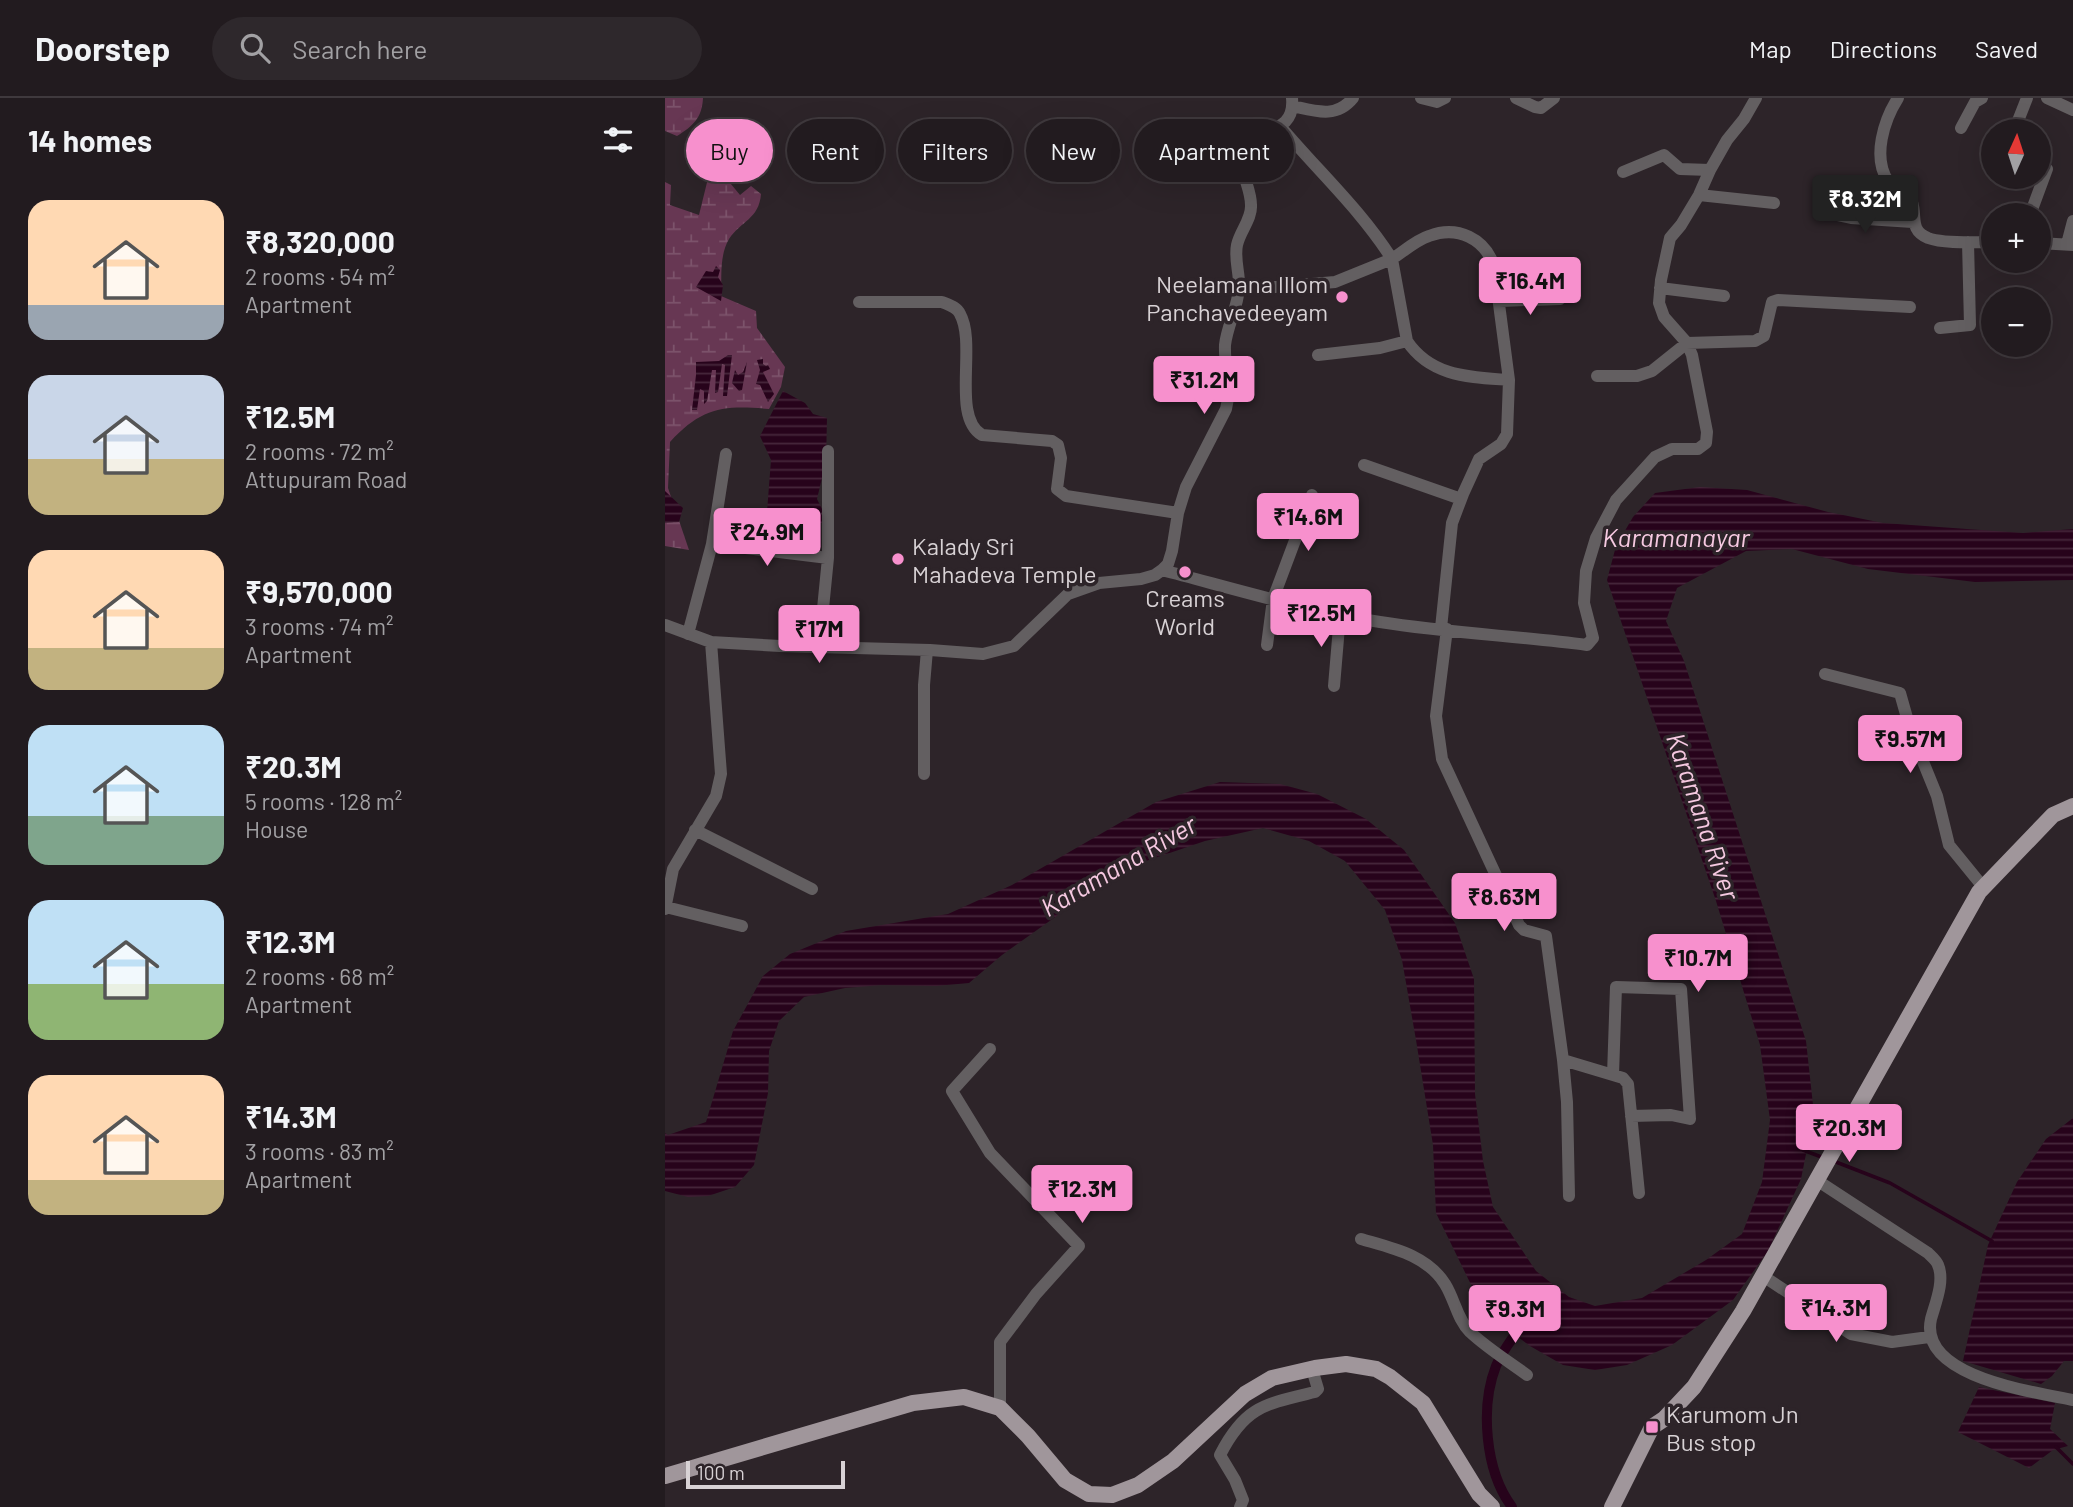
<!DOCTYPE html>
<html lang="en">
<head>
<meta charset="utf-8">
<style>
  body { margin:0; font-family:Barlow,sans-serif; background:#2e282c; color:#f1f3f6; height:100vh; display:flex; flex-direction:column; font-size:26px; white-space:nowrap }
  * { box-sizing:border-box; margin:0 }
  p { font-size:23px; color:#a2a1a4 }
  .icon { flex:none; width:38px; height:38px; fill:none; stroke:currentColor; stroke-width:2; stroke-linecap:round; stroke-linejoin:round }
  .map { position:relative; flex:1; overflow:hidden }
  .sheet { display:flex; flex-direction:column; background:#221b1f; width:665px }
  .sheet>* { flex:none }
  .banner { position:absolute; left:21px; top:21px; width:665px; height:63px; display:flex; gap:14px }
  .needle { width:46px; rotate:3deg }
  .buttons { position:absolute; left:1316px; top:21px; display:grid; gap:14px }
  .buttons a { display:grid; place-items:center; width:70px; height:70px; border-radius:50%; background:#221b1f; box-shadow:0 7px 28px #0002,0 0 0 2px #3f393d; font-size:35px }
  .scale { position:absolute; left:21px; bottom:18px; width:159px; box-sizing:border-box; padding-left:7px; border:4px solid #d8d2d5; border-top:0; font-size:19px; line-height:24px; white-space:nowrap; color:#d8d2d5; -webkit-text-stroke:5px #2d2429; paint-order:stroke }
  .price { position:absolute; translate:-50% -60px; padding:0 16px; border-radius:7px; background:#f790cd; color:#111; font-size:23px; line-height:46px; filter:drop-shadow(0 2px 4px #0008) }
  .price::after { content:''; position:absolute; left:50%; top:42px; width:21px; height:16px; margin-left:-10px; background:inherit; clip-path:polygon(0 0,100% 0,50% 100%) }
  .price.selected { background:#222; color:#fff }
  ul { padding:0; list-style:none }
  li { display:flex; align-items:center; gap:21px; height:175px; padding:0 28px }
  li span { display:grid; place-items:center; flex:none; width:196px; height:140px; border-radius:21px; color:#555 }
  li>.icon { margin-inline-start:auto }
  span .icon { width:84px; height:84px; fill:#fffc; stroke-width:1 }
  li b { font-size:30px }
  h2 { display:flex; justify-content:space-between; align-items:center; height:84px; padding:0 28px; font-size:30px }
  .chip { padding:0 24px; border-radius:32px; background:#221b1f; box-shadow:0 7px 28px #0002,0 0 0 2px #3f393d; font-size:24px; line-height:63px }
  .chip.selected { background:#f790cd; color:#111 }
  header { display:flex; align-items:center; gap:42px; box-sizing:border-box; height:98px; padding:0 35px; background:#221b1f; border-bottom:2px solid #3f393d }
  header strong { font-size:33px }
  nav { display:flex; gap:38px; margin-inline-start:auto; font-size:24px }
  .search { width:490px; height:63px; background:#2e282c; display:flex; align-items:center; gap:18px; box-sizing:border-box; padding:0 24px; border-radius:38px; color:#a2a1a4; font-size:26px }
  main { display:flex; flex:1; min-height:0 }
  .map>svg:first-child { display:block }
</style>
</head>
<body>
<header>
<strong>Doorstep</strong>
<div class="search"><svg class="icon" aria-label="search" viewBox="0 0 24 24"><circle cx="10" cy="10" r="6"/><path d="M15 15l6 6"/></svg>Search here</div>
<nav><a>Map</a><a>Directions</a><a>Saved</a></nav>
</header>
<main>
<section class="sheet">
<h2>14 homes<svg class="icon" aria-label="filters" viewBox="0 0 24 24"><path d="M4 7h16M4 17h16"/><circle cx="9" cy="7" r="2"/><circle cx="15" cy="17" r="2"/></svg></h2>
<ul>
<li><span style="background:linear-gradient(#ffd9b3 75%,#9aa5b1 0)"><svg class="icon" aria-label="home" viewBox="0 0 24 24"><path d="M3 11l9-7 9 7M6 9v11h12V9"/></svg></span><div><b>₹8,320,000</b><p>2 rooms · 54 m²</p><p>Apartment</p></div></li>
<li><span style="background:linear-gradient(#c9d6e8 60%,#c2b280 0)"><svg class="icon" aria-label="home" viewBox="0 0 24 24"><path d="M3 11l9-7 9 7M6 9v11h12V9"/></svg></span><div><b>₹12.5M</b><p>2 rooms · 72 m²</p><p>Attupuram Road</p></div></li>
<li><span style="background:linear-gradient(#ffd9b3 70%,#c2b280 0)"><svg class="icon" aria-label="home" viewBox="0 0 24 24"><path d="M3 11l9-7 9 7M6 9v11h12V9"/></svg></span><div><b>₹9,570,000</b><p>3 rooms · 74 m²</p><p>Apartment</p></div></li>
<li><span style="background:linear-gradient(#bfe0f5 65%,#7fa58c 0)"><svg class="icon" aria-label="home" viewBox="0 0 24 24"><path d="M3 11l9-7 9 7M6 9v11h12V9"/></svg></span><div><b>₹20.3M</b><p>5 rooms · 128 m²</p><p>House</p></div></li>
<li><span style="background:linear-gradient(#bfe0f5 60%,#8fb573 0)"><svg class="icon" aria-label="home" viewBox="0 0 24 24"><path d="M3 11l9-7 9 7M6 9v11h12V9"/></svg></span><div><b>₹12.3M</b><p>2 rooms · 68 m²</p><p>Apartment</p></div></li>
<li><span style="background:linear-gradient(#ffd9b3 75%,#c2b280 0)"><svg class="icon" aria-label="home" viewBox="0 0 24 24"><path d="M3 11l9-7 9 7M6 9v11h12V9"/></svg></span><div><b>₹14.3M</b><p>3 rooms · 83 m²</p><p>Apartment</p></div></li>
</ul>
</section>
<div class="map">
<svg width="1408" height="1409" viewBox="0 0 1408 1409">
  <defs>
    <pattern id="wetland-marsh" width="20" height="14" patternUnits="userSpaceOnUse" patternTransform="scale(1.75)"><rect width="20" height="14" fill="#673753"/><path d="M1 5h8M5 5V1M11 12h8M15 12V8" fill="none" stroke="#7c536b"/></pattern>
    <pattern id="water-rules" width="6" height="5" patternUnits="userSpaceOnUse" patternTransform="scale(1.75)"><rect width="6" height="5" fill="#27031b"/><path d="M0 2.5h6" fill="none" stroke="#46273b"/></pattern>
  </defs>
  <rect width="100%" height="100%" fill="#2d2429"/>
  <!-- wetland -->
  <path fill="url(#wetland-marsh)" d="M0 0H38C37 20 28 28 12 38L0 33Z
    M48 60 61 80 75 97 86 88 96 96C94 121 76 123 64 141 54 158 57 180 56 198L91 213 92 230 120 269 116 289 104 311C59 307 37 309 5 344L3 390 24 452 0 448V84L6 87 5 107 34 117Z"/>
  <!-- water -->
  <path fill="url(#water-rules)" d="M51 168 55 172 53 179 58 187 56 203 31 189 41 173 48 174Z
    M63 257H67L62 298H58L60 267 57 266 53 294 50 295 51 272H47L42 303 39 306V293L35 291 32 312H27L31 277V264L54 263Z
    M98 261V266L101 268 103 267 105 271 98 274 109 296 103 304 95 287 91 286 95 272 92 262Z
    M82 264 77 292 74 293 67 285 70 272 73 277 78 274Z
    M118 293 140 305 148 316 162 320 161 363 152 401 163 423 153 426 102 414 106 362 95 338Z
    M1035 389 1082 392 1163 414 1218 425 1358 435 1408 431V482L1310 484 1203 471 1127 451 1081 453 1012 490 1001 523 1019 563 1141 943 1149 1016 1136 1081 1103 1153 1068 1202 1007 1247 962 1267 930 1272 898 1267 865 1248 830 1222 815 1205 771 1115 768 1047 751 942 737 862 720 812 680 763 644 743 598 730 540 743 481 763 414 802 337 857 304 885 271 888 217 887 180 890 139 899 114 923 104 953 103 995 89 1067 70 1089 43 1098 23 1099 0 1093V1035L3 1037 41 1024 68 933 98 878 125 856 181 833 283 816 347 787 491 704 555 684 615 686 652 696 701 721 739 752 790 825 809 881 810 996 818 1063 828 1109 871 1173 904 1199 930 1208 977 1200 1041 1162 1077 1136 1097 1084 1105 1022 1095 947 1051 803 942 482 951 448 968 419 990 395Z
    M0 393 18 410 14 424 0 425Z
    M1408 1020V1263H1399L1387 1278 1376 1286 1298 1263 1323 1147 1352 1084 1381 1041Z
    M1314 1289 1390 1305 1385 1331 1403 1348 1388 1352 1364 1370 1293 1334Z"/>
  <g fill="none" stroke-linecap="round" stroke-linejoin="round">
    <!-- stream -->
    <path stroke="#27031b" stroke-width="3.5" d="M1138 1052 1159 1060
      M1171 1064 1225 1085 1327 1143
      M1391 1349 1408 1366"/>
    <!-- canal -->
    <path stroke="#27031b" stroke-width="10" d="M847 1409C820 1373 815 1309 831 1268 837 1253 849 1239 857 1226"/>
    <!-- minor -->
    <path stroke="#635f61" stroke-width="12" d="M756 0 772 4 780 0
      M851 0 870 9 876 10 889 0
      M1233 0C1219 22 1207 59 1223 83 1229 91 1243 93 1247 104 1252 119 1244 132 1263 140 1279 146 1310 144 1328 144
      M1382 0 1408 12
      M627 8C650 13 671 21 688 0
      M1296 30 1310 4 1317 0
      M1349 33 1362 0
      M958 74 999 57 1015 71 1045 72
      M1034 97 1109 105
      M1158 114 1186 120 1248 124
      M1365 117 1382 71 1374 67
      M1374 145 1408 147
      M1402 146 1408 123
      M995 190 1059 198
      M575 192 670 184 727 161C695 111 654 74 616 29
      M834 203 895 201
      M194 204H277C284 207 292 209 295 216 312 246 286 319 317 337L387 343 393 347 396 360 392 391 401 398 513 415
      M1275 230 1305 227 1303 144
      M742 243C766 279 805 279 844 282
      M653 257 715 250 742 243 727 161C738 154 751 142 764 138 793 127 820 141 829 168L844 282 842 336 836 346 814 361 798 396 787 425 776 530
      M932 278H972L987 273 1022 245 1090 243 1099 238 1107 204 1113 202 1245 209
      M699 367 796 401
      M47 446 163 460
      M497 472C570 491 642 513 715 524 784 535 853 538 922 547L928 540 919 505 921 473 931 440 951 402 990 359 1007 351H1033L1041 345 1042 334 1027 257 1022 245 999 219 994 205 996 182 1005 140 1016 127 1034 97 1045 72 1062 42 1079 21 1091 0
      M0 527 46 544 115 548 265 552 318 556 349 548 403 496 434 485 476 481 490 477 497 472 503 466 507 453 513 415 521 389 561 311C567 289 559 270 560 247 562 228 573 209 574 190 575 176 569 161 572 147 575 133 587 121 586 107 586 90 575 75 577 59 581 24 631 43 627 0
      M782 531 771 618 777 661 854 827 859 832 881 838 898 962 958 980 963 986 974 1095
      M23 536 47 446 61 356
      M602 547 608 501 647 397
      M154 551 163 460V353
      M1160 576 1235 595 1246 634 1272 698 1284 747 1319 790
      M669 588 675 517
      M259 676V587L262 552
      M30 732 147 791
      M1 809 77 828
      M0 811 8 771 51 698 56 676 46 544
      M325 951 287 993 325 1055 414 1148 371 1196 335 1244V1310
      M898 962 902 1004 904 1098
      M948 977 951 889 1016 891 1025 1021 1006 1017 966 1018
      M1153 1083 1263 1155C1266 1158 1272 1163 1273 1167 1280 1183 1270 1206 1266 1221 1253 1279 1369 1294 1408 1302
      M696 1141C727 1150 762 1157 780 1186 790 1202 792 1221 805 1234 822 1250 843 1263 862 1277
      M1098 1178 1186 1236 1227 1244 1264 1239
      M575 1409 578 1402 570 1382 555 1357C580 1308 600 1306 650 1294L653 1291 647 1271"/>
    <!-- major -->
    <path stroke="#a0969b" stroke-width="16" d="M0 1378 248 1305 299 1299 335 1310 363 1338 400 1382 424 1396 447 1397 473 1387 508 1363 580 1296 607 1280 650 1270 681 1266 711 1271 725 1279 758 1305 814 1396 827 1409
      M947 1409 987 1329 999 1321 1029 1289 1078 1213 1314 794 1388 717 1408 708"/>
  </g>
  <!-- markers -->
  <g fill="#f790cd" stroke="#2d2429" stroke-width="2.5">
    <circle cx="677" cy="199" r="7"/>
    <circle cx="233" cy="461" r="7"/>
    <circle cx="520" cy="474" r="7"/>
    <rect x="980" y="1322" width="14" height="14" rx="3.5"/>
  </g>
  <g text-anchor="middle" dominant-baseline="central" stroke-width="7" stroke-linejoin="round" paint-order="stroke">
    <!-- poi labels -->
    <g font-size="24" fill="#d8d2d5" stroke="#2d2429" text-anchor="start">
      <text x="663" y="185" text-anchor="end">Neelamana Illom<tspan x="663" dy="28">Panchavedeeyam</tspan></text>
      <text x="247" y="447">Kalady Sri<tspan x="247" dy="28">Mahadeva Temple</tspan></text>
      <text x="520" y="499" text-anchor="middle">Creams<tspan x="520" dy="28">World</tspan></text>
      <text x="1001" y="1315">Karumom Jn<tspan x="1001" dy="28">Bus stop</tspan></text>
    </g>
    <!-- water labels -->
    <g font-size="26" font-style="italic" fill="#f6c9e1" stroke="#2d2429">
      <text x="1011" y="438">Karamanayar</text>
      <text transform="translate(1039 718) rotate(71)">Karamana River</text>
      <text transform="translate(453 767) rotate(-30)">Karamana River</text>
    </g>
  </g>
</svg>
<div class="buttons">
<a><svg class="needle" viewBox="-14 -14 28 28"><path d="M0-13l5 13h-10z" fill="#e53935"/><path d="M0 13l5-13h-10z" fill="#a2a1a4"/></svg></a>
<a>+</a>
<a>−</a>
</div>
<div class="scale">100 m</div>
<b class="price selected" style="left:1200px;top:137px">₹8.32M</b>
<b class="price" style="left:865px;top:219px">₹16.4M</b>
<b class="price" style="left:539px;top:318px">₹31.2M</b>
<b class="price" style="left:643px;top:455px">₹14.6M</b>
<b class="price" style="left:102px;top:470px">₹24.9M</b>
<b class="price" style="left:656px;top:551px">₹12.5M</b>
<b class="price" style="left:154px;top:567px">₹17M</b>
<b class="price" style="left:1245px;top:677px">₹9.57M</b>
<b class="price" style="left:839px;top:835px">₹8.63M</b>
<b class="price" style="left:1033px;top:896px">₹10.7M</b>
<b class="price" style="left:1184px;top:1066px">₹20.3M</b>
<b class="price" style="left:417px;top:1127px">₹12.3M</b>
<b class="price" style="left:1171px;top:1246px">₹14.3M</b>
<b class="price" style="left:850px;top:1247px">₹9.3M</b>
<div class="banner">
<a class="chip selected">Buy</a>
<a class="chip">Rent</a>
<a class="chip">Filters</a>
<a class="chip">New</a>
<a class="chip">Apartment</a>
</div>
</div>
</main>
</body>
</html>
